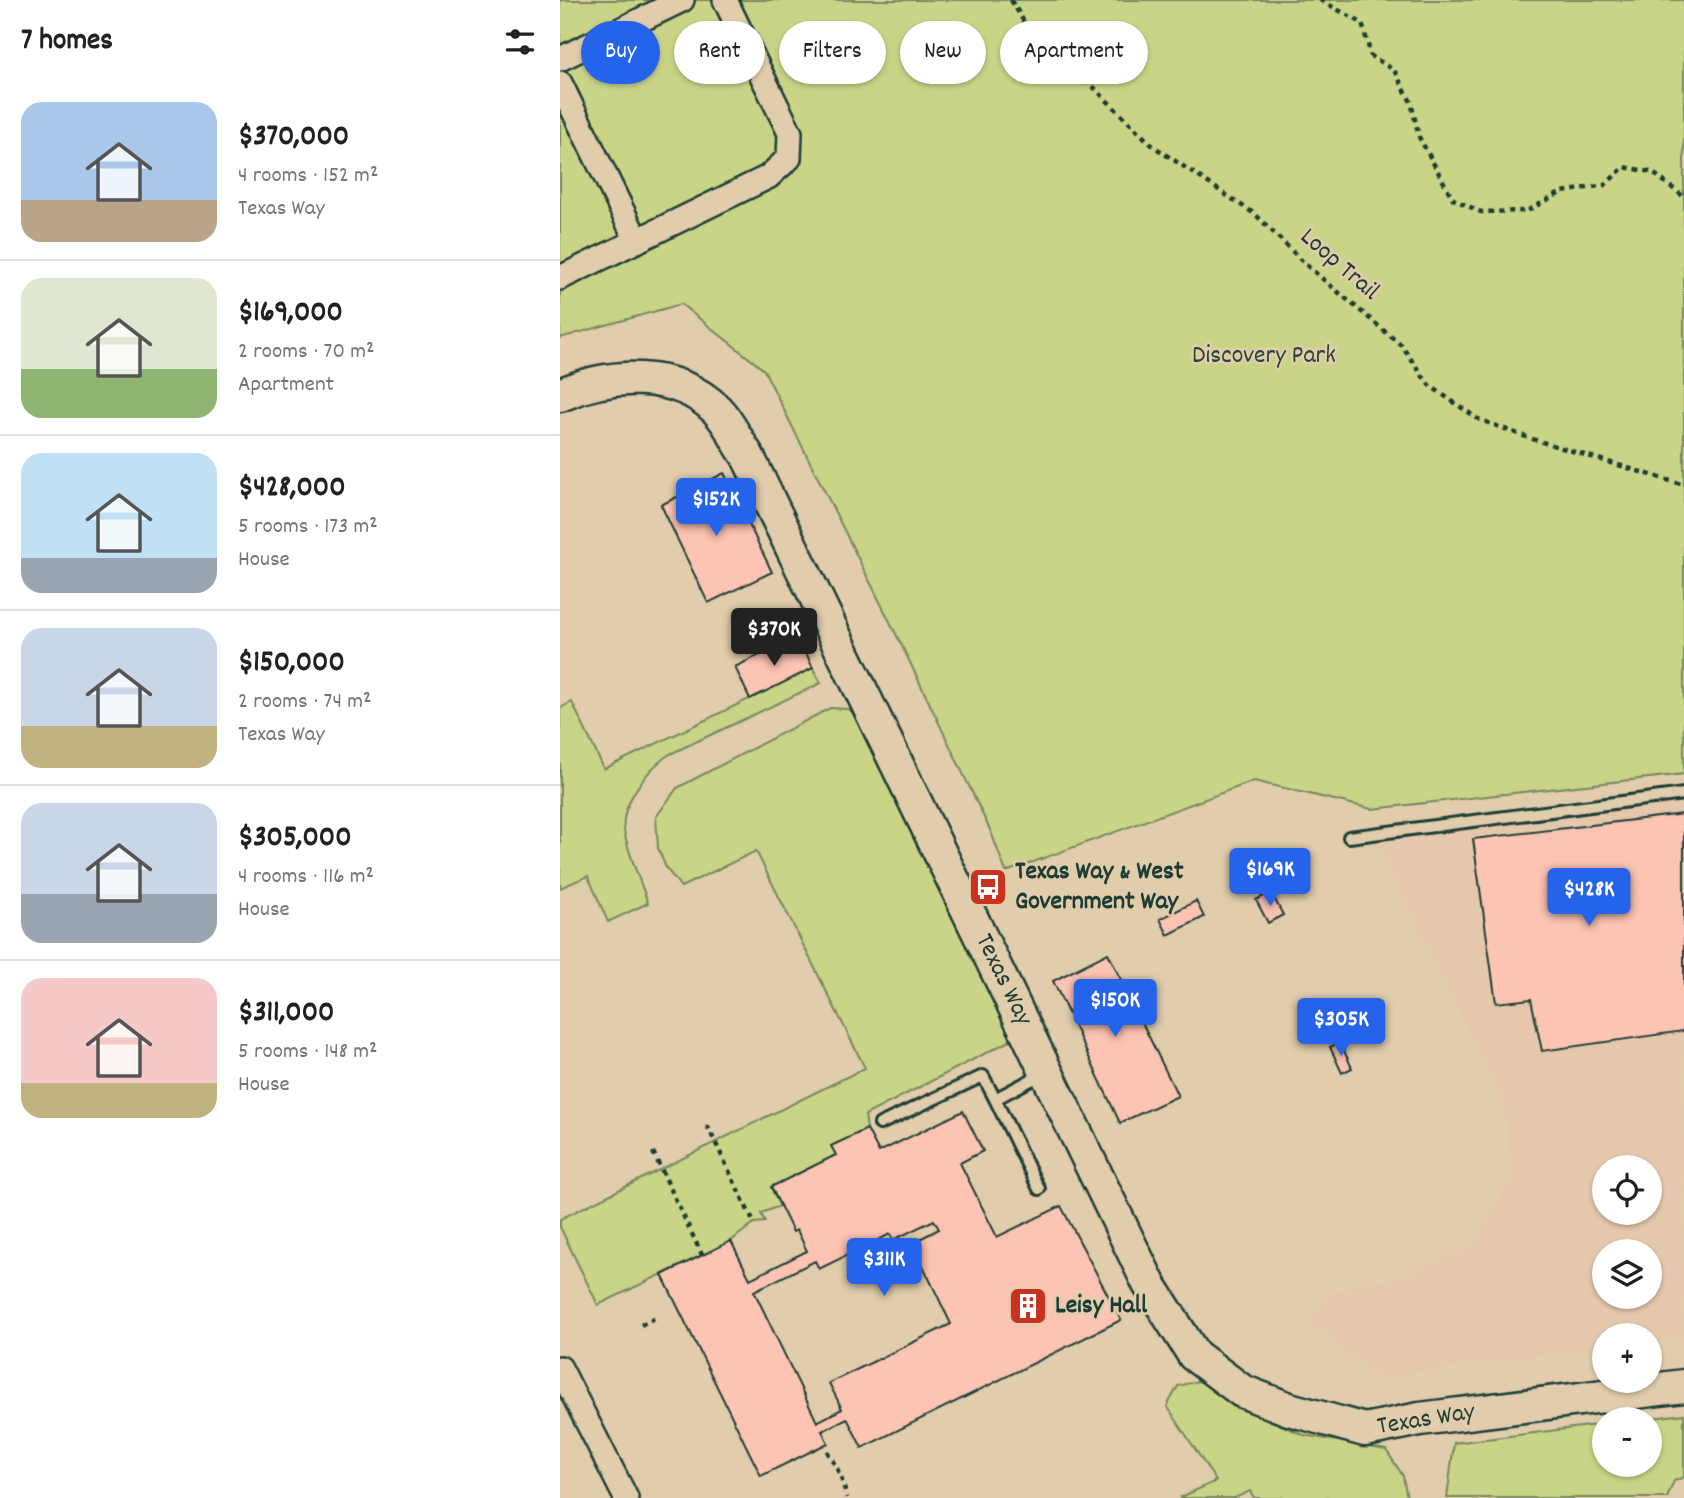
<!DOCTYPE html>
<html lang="en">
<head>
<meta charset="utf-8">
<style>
  body { margin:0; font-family:Dekko,sans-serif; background:#f6f6f6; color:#202124; height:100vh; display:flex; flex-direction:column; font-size:26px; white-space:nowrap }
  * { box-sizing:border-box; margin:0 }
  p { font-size:23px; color:#757577 }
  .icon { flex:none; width:38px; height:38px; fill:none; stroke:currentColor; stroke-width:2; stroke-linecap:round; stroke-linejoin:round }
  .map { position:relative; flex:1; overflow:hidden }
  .panel { display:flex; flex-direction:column; background:#fff; width:560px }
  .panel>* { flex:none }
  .hud { position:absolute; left:21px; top:21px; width:665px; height:63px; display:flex; gap:14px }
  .buttons { position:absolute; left:1032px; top:1155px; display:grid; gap:14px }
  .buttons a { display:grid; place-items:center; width:70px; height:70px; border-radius:50%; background:#fff; box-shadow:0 2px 5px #0004; font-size:35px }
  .price { position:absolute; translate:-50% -60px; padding:0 16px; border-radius:7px; background:#2563eb; color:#fff; font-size:23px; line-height:46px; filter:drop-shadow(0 2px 4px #0008) }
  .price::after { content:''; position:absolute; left:50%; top:42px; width:21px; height:16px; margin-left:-10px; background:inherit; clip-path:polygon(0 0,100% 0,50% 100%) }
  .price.current { background:#222; color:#fff }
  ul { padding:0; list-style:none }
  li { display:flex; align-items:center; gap:21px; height:175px; padding:0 21px }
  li+li { border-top:2px solid #e0e0e0 }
  li span { display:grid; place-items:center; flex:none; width:196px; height:140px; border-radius:21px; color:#555 }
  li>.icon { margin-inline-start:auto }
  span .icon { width:84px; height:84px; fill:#fffc; stroke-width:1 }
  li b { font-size:30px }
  h2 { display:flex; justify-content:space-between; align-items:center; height:84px; padding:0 21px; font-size:30px }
  .chip { padding:0 24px; border-radius:32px; background:#fff; box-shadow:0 2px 5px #0004; font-size:24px; line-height:63px }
  .chip.current { background:#2563eb; color:#fff }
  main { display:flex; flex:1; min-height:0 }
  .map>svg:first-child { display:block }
</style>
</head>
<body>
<main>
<section class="panel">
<h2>7 homes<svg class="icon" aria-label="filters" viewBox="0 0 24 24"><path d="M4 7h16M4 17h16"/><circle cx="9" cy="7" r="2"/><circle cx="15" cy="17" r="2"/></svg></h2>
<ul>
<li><span style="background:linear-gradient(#a9c7e8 70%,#b9a48a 0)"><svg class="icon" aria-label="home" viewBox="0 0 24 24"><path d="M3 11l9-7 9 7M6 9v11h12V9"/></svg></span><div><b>$370,000</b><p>4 rooms · 152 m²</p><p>Texas Way</p></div></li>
<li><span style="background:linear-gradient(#dfe7d0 65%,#8fb573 0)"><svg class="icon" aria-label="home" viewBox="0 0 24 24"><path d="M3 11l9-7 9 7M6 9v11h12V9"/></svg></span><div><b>$169,000</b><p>2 rooms · 70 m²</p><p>Apartment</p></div></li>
<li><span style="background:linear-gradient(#bfe0f5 75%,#9aa5b1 0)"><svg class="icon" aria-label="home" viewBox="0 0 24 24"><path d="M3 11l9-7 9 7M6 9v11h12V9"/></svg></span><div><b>$428,000</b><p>5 rooms · 173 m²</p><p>House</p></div></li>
<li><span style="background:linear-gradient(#c9d6e8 70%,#c2b280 0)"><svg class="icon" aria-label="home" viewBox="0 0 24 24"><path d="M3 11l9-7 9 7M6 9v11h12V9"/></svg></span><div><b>$150,000</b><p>2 rooms · 74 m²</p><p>Texas Way</p></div></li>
<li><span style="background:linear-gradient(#c9d6e8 65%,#9aa5b1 0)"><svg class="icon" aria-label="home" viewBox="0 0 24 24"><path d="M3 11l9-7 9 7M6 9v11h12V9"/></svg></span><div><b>$305,000</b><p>4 rooms · 116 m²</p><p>House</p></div></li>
<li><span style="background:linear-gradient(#f6c9c9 75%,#c2b280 0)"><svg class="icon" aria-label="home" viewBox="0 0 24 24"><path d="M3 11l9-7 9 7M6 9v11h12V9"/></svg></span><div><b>$311,000</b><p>5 rooms · 148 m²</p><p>House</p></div></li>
</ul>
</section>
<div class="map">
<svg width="1124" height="1498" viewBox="0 0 1124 1498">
  <rect width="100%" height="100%" fill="#e1cdac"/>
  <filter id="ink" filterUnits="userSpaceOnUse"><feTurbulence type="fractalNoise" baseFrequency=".0143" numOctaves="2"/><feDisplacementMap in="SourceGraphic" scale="14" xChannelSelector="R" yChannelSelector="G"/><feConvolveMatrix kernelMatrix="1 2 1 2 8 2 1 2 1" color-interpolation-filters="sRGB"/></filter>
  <g filter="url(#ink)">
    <!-- built -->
    <path fill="#e5c7ac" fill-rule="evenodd" d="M1124 794V1336L1090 1341V1335H1045V1347L820 1377 747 1320 770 1292 840 1278 912 1247 953 1175 944 1103 812 834ZM1045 1167H1090V1213H1045ZM1045 1251H1090V1297H1045Z"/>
    <!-- green -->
    <path fill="#c9d487" stroke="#74885e" stroke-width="2" d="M0 0H1124V774L812 809 694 781 446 872 431 832 345 652 204 370 121 304 0 338Z
      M253 668 261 683 110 754C89 767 60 804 64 830 68 854 80 880 88 903L48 922 28 876 0 888V708L12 702 44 769Z
      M270 708 288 709 305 721 459 1036 305 1115 307 1129 272 1146 276 1155 211 1187 220 1206 201 1213 205 1222 194 1223 171 1241 38 1305 0 1227V1219L305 1068 196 851 121 887 106 868 98 848 96 817 117 788Z
      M643 1380 693 1413 744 1435 826 1450 843 1476 847 1498H694L690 1491 675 1498H619L656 1481 607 1406 618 1386Z
      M1124 1414V1477L1114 1481 1107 1498H887L894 1443 1045 1424V1465H1090V1419H1085Z"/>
    <!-- building -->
    <path fill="#fdc3b3" stroke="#1f3d34" stroke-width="2" fill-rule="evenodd" d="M164 473 212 572 148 603 101 505Z
      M238 636 253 668 190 699 175 667Z
      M1124 814V1031L982 1051 971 999 936 1003 913 839Z
      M711 892 723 915 708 923 696 900Z
      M636 901 644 917 608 935 600 919Z
      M548 953 618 1096 560 1123 493 981Z
      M780 1042 792 1068 782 1073 770 1047Z
      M403 1111 423 1151 400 1163 437 1237 501 1206 561 1320 302 1448 287 1418 262 1431 268 1443 201 1476 102 1275 171 1241 190 1279 247 1251 237 1230 233 1232 211 1187 276 1155 271 1146 307 1129 319 1152ZM374 1220 379 1229 352 1243 391 1324 269 1383 282 1409 257 1422 194 1291 255 1261 259 1269 330 1234 333 1240Z"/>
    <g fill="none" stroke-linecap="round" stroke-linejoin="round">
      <!-- lane casing -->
      <g stroke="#1f3d34" stroke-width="16">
        <path id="lane" d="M789 837 1124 794
          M320 1124 423 1076 435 1099
          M479 1189 435 1099 484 1073"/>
      </g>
      <!-- street casing -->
      <g stroke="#1f3d34" stroke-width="28">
        <path id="street" d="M0 59 122 0
          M0 83 77 241
          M0 278 208 177 229 158 230 133 165 0
          M0 1368 66 1498"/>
      </g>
      <!-- secondary casing -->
      <g stroke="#1f3d34" stroke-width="37">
        <path id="secondary" d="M0 395C48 373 116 369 157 410 169 422 177 441 187 455L589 1284 634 1355 682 1391 729 1409 805 1430 860 1419 1124 1386"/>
      </g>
      <!-- path -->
      <path stroke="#1f3d34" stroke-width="4.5" stroke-dasharray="5 5" stroke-linecap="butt" d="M451 0 470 32 508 62 593 146 696 215 745 264 841 345 869 385 918 419 969 438 1124 485
        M760 0 802 23 811 56 834 70 851 102 859 137 893 199 921 212 967 211 1002 192 1045 185 1064 167 1092 172 1124 197
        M147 1125 194 1223
        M93 1152 142 1255
        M81 1325 94 1318
        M267 1451 280 1474 287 1498"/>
      <!-- lane -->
      <use href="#lane" stroke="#e1cdac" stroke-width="10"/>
      <!-- street -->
      <use href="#street" stroke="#e1cdac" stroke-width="23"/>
      <!-- secondary -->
      <use href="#secondary" stroke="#e1cdac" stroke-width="32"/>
    </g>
  </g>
  <!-- icons -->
  <defs>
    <g id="bus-square" transform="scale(2.0125)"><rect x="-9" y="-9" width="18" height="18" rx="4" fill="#c8321e" stroke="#e1cdac"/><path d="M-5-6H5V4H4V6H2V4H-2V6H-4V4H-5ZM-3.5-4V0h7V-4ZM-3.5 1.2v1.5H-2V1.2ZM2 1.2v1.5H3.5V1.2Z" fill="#fff"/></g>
    <g id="building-square" transform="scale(2.0125)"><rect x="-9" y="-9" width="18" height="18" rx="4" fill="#c8321e" stroke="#e1cdac"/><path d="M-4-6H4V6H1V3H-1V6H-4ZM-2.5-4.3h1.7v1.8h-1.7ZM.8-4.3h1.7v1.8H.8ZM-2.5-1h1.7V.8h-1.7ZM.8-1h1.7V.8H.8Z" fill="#fff"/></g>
  </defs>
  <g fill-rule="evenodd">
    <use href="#bus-square" x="428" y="887"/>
    <use href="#building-square" x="468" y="1306"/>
  </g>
  <g text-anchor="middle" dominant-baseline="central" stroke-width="5" stroke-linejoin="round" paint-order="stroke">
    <!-- street labels -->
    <g font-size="26" fill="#1f3d34" stroke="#e1cdac">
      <text transform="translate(779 265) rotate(41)">Loop Trail</text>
      <text transform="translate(443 980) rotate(64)">Texas Way</text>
      <text transform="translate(866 1420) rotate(-9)">Texas Way</text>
    </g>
    <!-- park labels -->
    <g font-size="26" fill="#284538" stroke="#e1cdac">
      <text x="704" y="356">Discovery Park</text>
    </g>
    <!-- poi labels -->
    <g font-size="26" font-weight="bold" fill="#1f3d34" stroke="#e1cdac" text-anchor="start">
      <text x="455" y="872">Texas Way &amp; West<tspan x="455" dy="30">Government Way</tspan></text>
      <text x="495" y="1306">Leisy Hall</text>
    </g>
  </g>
</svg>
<div class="buttons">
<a><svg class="icon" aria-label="locate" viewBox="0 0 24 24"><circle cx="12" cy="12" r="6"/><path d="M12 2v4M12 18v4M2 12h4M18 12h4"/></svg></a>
<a><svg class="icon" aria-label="layers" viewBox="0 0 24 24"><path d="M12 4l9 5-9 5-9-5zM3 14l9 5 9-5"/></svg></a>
<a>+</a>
<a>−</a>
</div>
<b class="price" style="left:156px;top:538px">$152K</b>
<b class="price current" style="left:214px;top:668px">$370K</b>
<b class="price" style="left:710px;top:908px">$169K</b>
<b class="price" style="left:1029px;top:928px">$428K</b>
<b class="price" style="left:555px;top:1039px">$150K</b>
<b class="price" style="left:781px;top:1058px">$305K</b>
<b class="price" style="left:324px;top:1298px">$311K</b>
<div class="hud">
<a class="chip current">Buy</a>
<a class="chip">Rent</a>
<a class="chip">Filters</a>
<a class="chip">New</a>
<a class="chip">Apartment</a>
</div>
</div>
</main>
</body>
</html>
